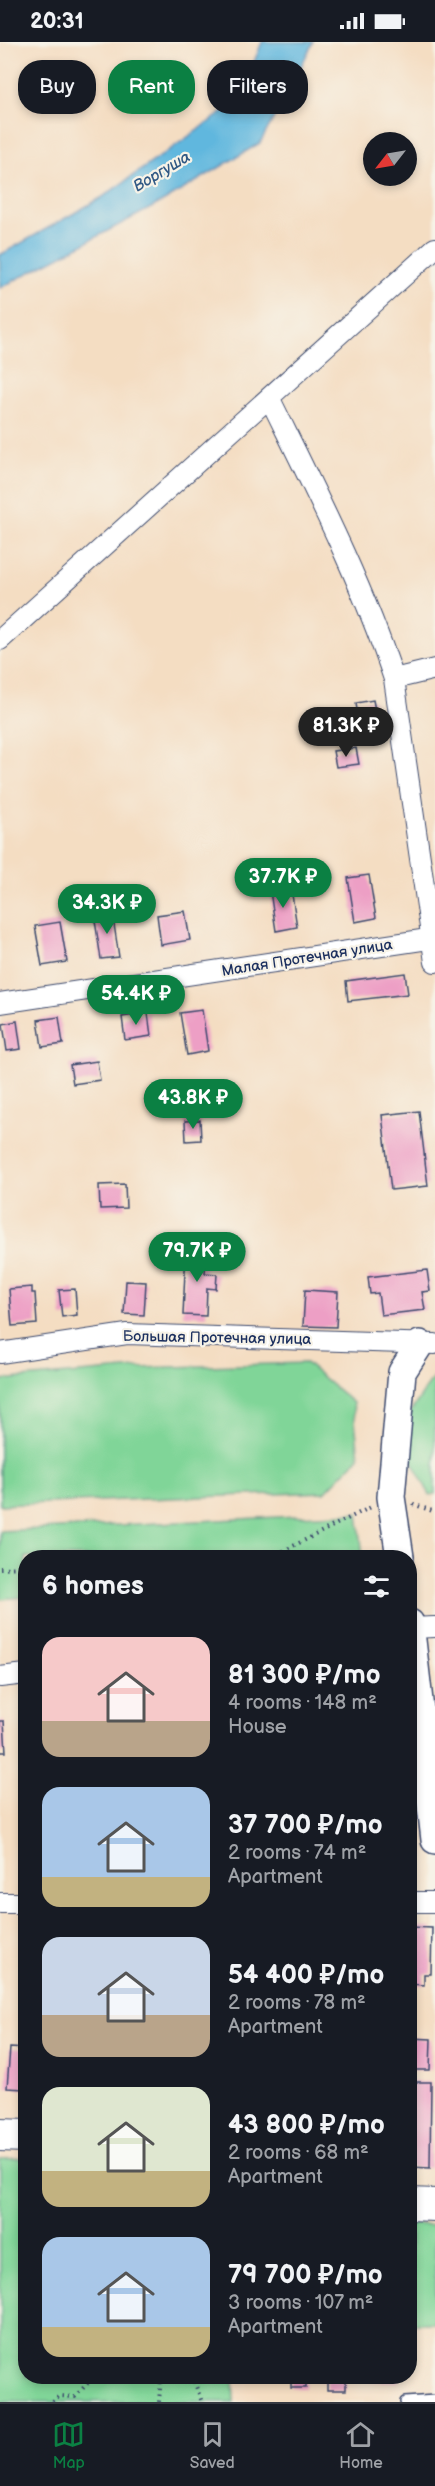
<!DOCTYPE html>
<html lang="en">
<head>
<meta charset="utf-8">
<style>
  body { margin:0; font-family:"Balsamiq Sans",sans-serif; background:#242831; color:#f1f3f6; height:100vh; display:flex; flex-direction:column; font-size:22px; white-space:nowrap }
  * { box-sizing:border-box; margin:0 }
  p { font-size:20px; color:#9ea1a6 }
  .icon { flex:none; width:33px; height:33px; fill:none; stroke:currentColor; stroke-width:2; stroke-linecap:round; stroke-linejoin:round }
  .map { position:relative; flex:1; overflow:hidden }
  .details { position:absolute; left:18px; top:1508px; width:399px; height:834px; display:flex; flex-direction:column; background:#171b24; border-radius:24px; box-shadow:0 3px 9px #0003 }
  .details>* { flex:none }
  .guide { position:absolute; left:18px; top:18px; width:399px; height:54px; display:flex; gap:12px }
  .needle { width:39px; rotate:239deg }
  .buttons { position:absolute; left:363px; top:90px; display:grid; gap:12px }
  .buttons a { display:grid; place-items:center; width:54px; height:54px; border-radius:50%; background:#171b24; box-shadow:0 3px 9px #0003; font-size:30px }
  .price { position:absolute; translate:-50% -51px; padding:0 14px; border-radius:21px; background:#0b8043; color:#fff; font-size:20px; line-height:39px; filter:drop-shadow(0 2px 3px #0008) }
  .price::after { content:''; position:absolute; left:50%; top:36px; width:18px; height:14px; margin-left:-9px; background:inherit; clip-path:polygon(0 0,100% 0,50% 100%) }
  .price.on { background:#222; color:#fff }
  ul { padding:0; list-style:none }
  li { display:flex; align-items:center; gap:18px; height:150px; padding:0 24px }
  li span { display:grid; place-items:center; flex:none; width:168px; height:120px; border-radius:18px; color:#555 }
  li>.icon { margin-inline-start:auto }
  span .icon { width:72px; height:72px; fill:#fffc; stroke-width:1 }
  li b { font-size:26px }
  h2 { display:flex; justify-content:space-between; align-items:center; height:72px; padding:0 24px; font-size:26px }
  .tag { padding:0 21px; border-radius:24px; background:#171b24; box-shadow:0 3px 9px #0003; font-size:21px; line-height:54px }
  .tag.on { background:#0b8043; color:#fff }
  .status { display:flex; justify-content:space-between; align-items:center; height:42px; padding:0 30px; background:#171b24; direction:ltr }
  .status svg { height:16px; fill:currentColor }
  .tab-bar { display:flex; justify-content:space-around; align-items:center; height:84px; border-top:2px solid #363941; background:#171b24; font-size:16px; color:#9ea1a6 }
  .tab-bar a { display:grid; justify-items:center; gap:3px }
  .tab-bar .on { color:#0b8043 }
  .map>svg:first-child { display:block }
</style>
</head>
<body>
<div class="status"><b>20:31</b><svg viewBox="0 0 49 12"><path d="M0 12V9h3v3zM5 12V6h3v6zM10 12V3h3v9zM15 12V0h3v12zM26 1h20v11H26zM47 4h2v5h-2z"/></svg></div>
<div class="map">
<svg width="435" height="2360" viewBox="0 0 435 2360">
  <rect width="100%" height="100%" fill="#f7f3e8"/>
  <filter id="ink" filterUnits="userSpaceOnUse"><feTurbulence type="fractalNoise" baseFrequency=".0167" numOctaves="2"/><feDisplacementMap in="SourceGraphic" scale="12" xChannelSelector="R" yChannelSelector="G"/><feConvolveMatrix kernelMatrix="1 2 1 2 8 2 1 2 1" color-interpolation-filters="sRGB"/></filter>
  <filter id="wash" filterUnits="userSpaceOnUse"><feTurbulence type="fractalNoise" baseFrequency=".008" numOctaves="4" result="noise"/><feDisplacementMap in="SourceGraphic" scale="24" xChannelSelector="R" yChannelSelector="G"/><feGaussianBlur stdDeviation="1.35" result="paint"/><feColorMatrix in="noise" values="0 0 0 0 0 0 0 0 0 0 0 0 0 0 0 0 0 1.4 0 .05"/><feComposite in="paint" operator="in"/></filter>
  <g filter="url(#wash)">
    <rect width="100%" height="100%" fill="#f4ddc2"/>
    <!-- green -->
    <path fill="#80d598" stroke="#4e827b" stroke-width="1.5" d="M306 1321 353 1361 359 1415 325 1450 0 1463V1338L137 1326Z
      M433 1336H435V1452L430 1453 404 1405 411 1369Z
      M358 1471 363 1515H26L25 1555 0 1557V1489Z
      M25 2116 26 2334H233L234 2360H0V2117Z
      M410 2182 435 2183V2281H410Z"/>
    <!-- water -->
    <path fill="#61b7de" stroke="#3e739e" stroke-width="1.5" d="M262 0H313L292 43 260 101 164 159 0 246V213L101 156 226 68 250 30Z"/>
    <g id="blocks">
      <!-- building -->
      <path fill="#ed9fc5" d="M373 658 377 678 359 682 356 661Z
        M356 706 359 722 336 725 333 709Z
        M369 833 376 876 355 880 348 836Z
        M291 846 297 885 276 889 270 849Z
        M112 869 119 915 101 917 94 872Z
        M185 869 190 898 161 903 157 873Z
        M60 880 67 920 42 924 35 884Z
        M405 931 408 952 348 959 346 939Z
        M202 968 208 1009 187 1013 180 971Z
        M148 971 151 994 125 998 122 975Z
        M59 975 63 1002 42 1005 38 978Z
        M17 979 21 1007 7 1009 3 982Z
        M97 1019 100 1038 73 1042 70 1023Z
        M419 1069 428 1144 391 1148 382 1073Z
        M200 1078 201 1098 186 1099 185 1079Z
        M125 1142 126 1166 100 1167 99 1143Z
        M186 1207 206 1208 205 1231 217 1232 216 1247 207 1246 206 1274 183 1273Z
        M427 1228 430 1249 422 1250 425 1268 381 1273 378 1251 370 1252 368 1235Z
        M126 1239 146 1240 144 1273 124 1272Z
        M32 1245V1251H35L37 1282 12 1284 9 1247Z
        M75 1247 77 1273 62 1275 59 1248Z
        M305 1248 338 1250 336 1285 303 1284Z
        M0 1679H4L6 1710H0Z
        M410 1885 432 1886 431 1932H424V1943L410 1942Z
        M410 1996 431 1997 430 2028H410Z
        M10 2006 26 2007 24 2047 7 2046Z
        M410 2040H431L430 2126 410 2125Z
        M291 2334H399V2340L346 2338V2348H327V2338H306V2346H291Z"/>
    </g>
  </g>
  <g filter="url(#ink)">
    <use href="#blocks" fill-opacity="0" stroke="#3c496d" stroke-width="1.5"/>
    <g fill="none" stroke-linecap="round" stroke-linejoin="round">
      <!-- lane casing -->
      <g stroke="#3c496d" stroke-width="12">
        <path id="lane" d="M405 2360 435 2358"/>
      </g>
      <!-- street casing -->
      <g stroke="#3c496d" stroke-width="22">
        <path id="street" d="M270 357C315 449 362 540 394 637
          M0 598 435 206
          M435 627 394 637 435 920
          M0 961 435 896
          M0 1311 127 1292 435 1302
          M410 1586 435 1585
          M0 1635 26 1632
          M410 1860H435
          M0 1861H26"/>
      </g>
      <!-- secondary casing -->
      <g stroke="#3c496d" stroke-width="30">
        <path id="secondary" d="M400 1515 391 1455 402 1330 420 1302
          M410 1581 435 1798"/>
      </g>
      <!-- primary casing -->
      <g stroke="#3c496d" stroke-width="34">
        <path id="primary" d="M0 2093 26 2094
          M410 2162 435 2163"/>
      </g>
      <!-- path -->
      <path stroke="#3c496d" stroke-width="4" stroke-dasharray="1.5 4.5" stroke-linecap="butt" d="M413 1462 435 1470
        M248 1515 273 1514 371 1465
        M0 1526 26 1525
        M192 2334 202 2360
        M53 2360 59 2354 75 2355 94 2334
        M159 2360 161 2334"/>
      <!-- lane -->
      <use href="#lane" stroke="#fff" stroke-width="9"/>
      <!-- street -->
      <use href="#street" stroke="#fff" stroke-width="20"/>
      <!-- secondary -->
      <use href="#secondary" stroke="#fff" stroke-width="27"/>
      <!-- primary -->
      <use href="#primary" stroke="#fff" stroke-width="32"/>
    </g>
  </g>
  <g text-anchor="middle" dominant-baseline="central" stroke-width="4.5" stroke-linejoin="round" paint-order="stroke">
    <!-- street labels -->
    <g font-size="15" fill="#1b2f5e" stroke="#f7f3e8">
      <text transform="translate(307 916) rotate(-9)">Малая Протечная улица</text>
      <text transform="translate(217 1296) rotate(1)">Большая Протечная улица</text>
    </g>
    <!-- water labels -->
    <g font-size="16" font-style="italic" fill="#305884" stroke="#f7f3e8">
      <text transform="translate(162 130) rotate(-31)">Воргуша</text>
    </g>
  </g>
</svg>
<div class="buttons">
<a><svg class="needle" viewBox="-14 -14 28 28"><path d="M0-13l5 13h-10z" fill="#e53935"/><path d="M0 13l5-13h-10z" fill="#9ea1a6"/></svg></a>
</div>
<b class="price on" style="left:346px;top:716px">81.3K ₽</b>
<b class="price" style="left:283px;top:867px">37.7K ₽</b>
<b class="price" style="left:107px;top:893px">34.3K ₽</b>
<b class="price" style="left:136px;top:984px">54.4K ₽</b>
<b class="price" style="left:193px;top:1088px">43.8K ₽</b>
<b class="price" style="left:197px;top:1241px">79.7K ₽</b>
<div class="guide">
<a class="tag">Buy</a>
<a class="tag on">Rent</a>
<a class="tag">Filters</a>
</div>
<section class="details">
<h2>6 homes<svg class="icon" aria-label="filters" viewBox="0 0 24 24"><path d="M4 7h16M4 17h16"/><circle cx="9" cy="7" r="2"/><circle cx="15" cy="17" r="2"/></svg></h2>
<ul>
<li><span style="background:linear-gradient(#f6c9c9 70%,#b9a48a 0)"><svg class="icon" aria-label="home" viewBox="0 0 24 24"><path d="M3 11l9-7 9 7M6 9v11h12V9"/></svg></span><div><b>81 300 ₽/mo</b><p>4 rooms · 148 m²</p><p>House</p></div></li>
<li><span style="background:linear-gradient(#a9c7e8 75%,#c2b280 0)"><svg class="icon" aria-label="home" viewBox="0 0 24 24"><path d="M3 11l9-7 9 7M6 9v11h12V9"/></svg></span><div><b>37 700 ₽/mo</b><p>2 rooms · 74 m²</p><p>Apartment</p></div></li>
<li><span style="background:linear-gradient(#c9d6e8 65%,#b9a48a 0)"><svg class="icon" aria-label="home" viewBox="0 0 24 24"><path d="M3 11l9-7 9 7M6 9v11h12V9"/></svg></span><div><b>54 400 ₽/mo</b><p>2 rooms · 78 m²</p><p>Apartment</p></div></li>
<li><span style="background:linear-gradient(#dfe7d0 70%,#c2b280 0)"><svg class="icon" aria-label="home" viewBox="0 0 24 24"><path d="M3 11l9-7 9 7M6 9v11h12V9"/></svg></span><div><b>43 800 ₽/mo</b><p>2 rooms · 68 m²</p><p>Apartment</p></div></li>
<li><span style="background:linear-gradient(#a9c7e8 75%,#c2b280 0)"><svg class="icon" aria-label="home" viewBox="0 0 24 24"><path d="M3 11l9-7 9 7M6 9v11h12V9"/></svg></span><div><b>79 700 ₽/mo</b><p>3 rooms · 107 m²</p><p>Apartment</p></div></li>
</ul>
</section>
</div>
<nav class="tab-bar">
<a class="on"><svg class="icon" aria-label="map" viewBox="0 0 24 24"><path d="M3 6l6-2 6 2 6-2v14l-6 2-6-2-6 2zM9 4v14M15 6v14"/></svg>Map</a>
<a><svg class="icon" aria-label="saved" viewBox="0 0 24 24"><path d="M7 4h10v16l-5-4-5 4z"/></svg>Saved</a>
<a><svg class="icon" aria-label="home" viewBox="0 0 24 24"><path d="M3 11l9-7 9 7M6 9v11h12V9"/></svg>Home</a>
</nav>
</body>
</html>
